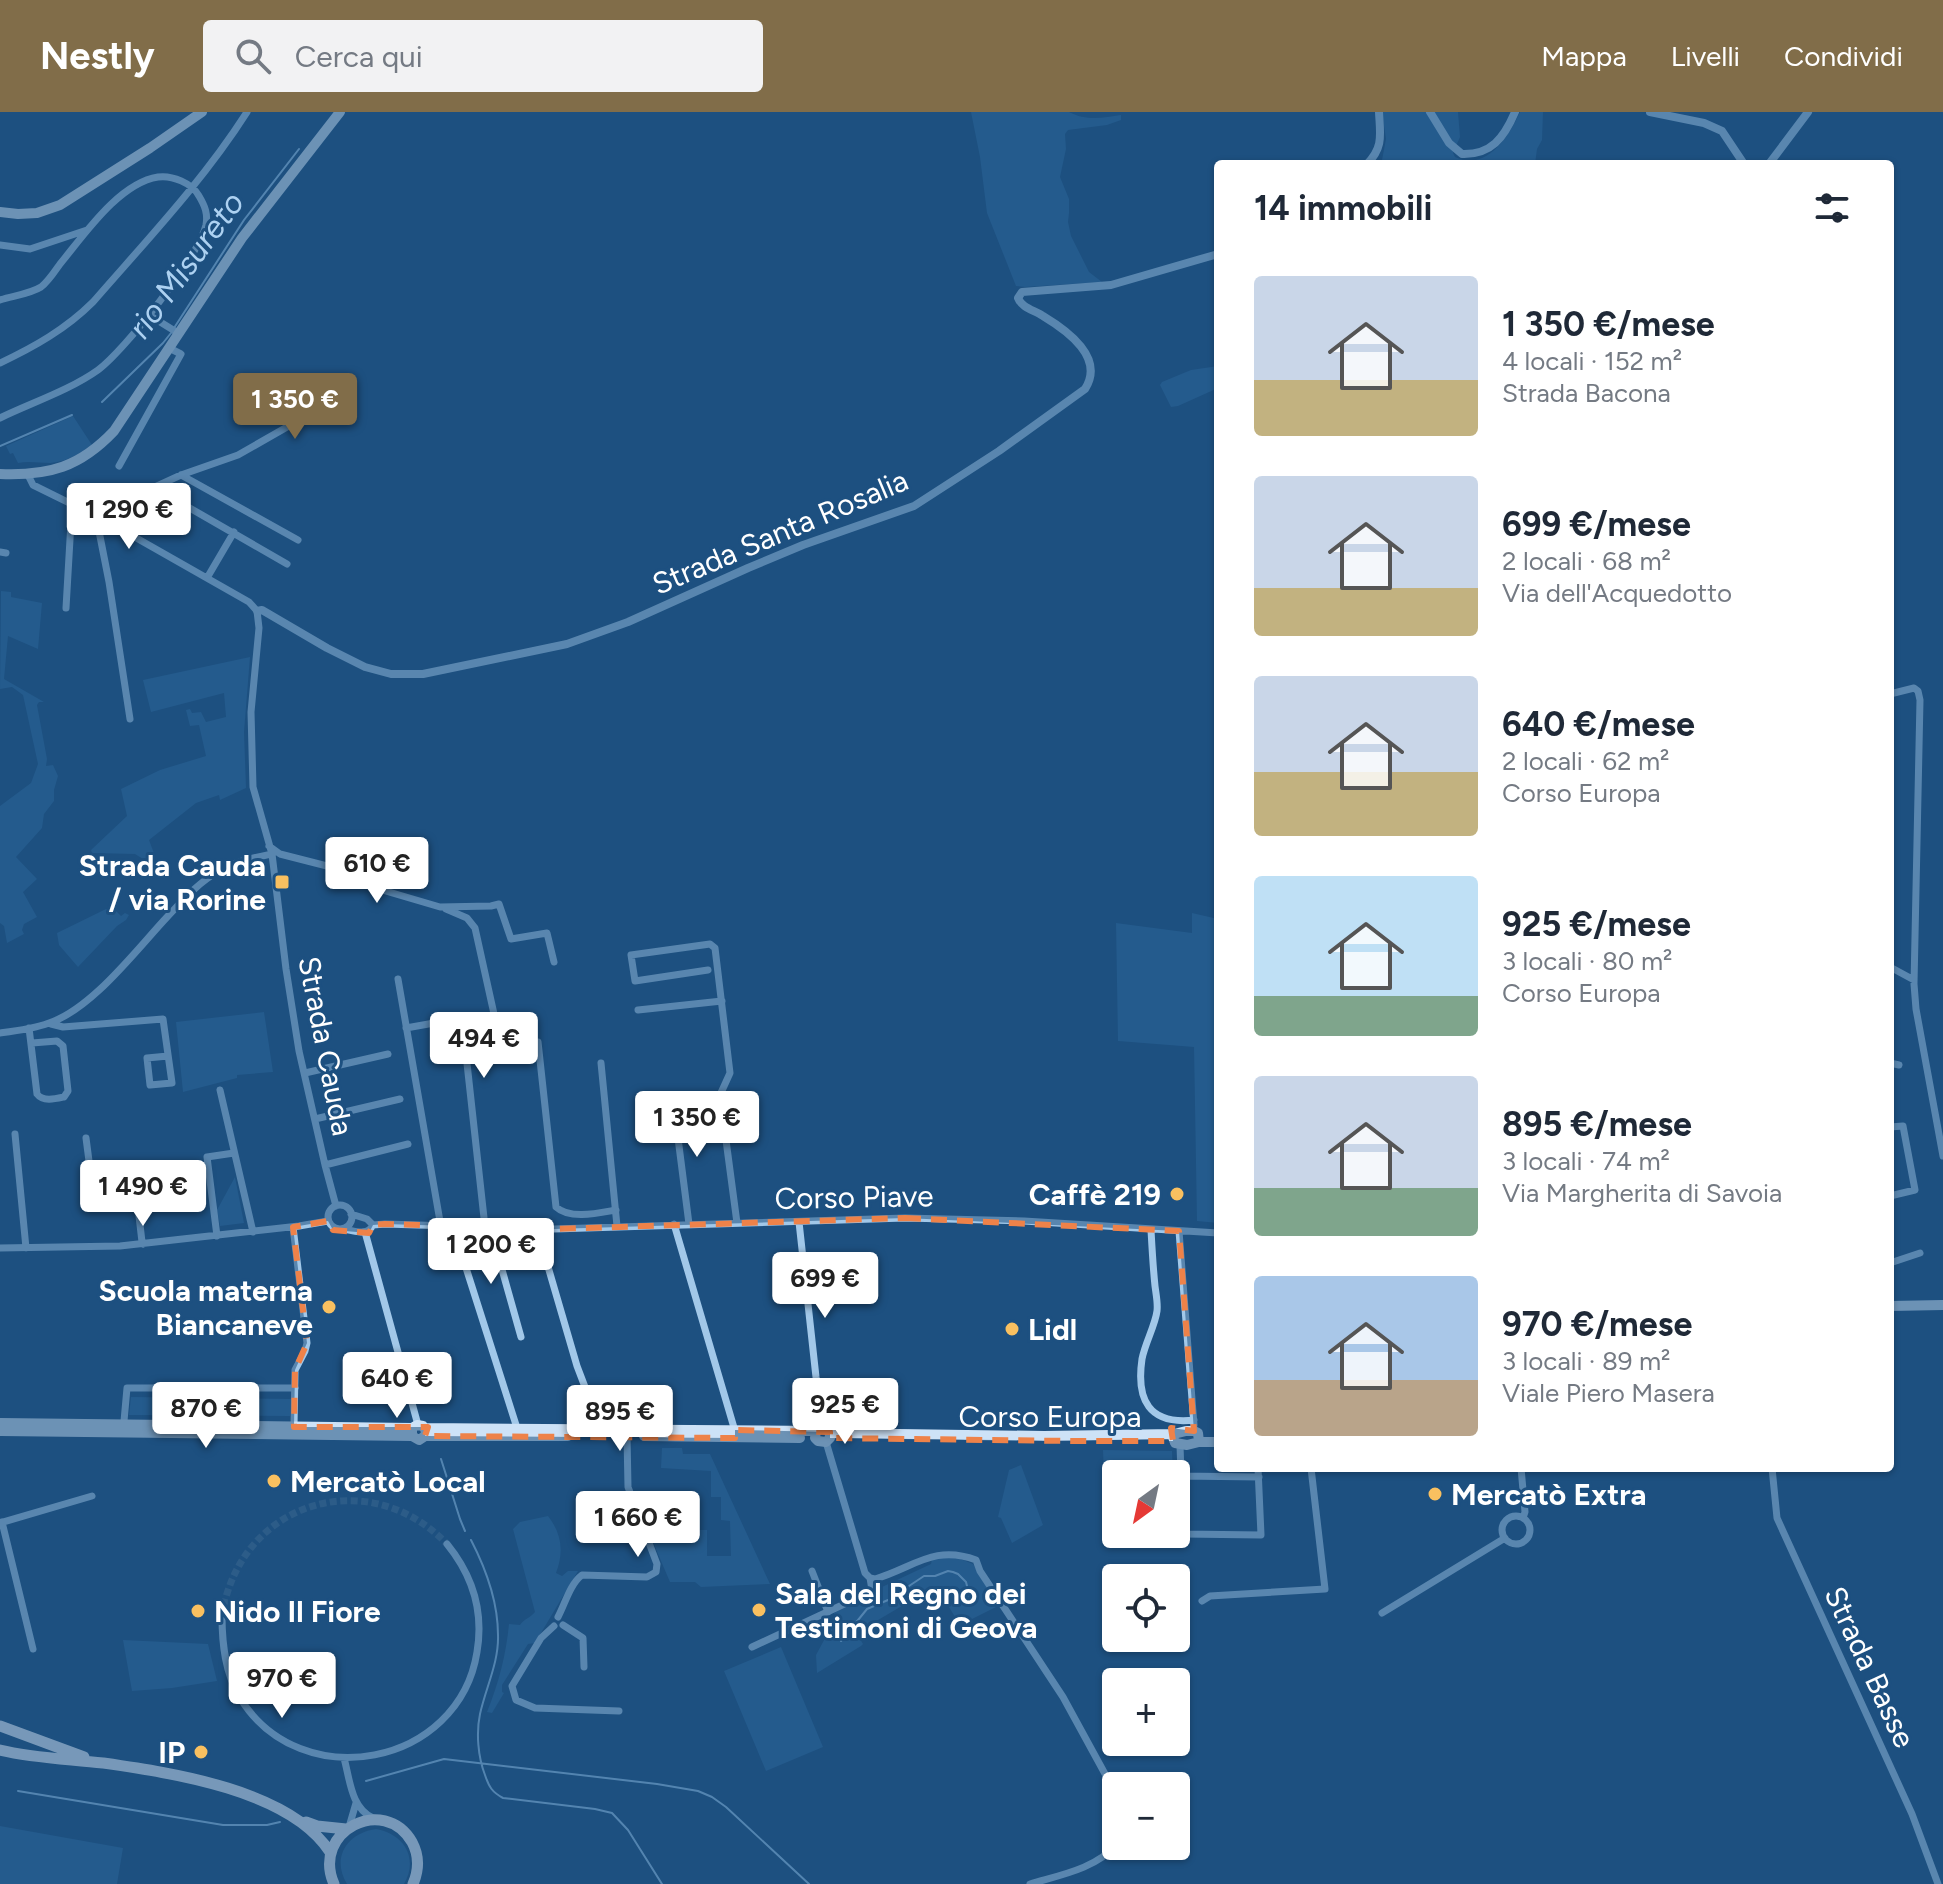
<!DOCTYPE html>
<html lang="it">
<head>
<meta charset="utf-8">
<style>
  body { margin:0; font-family:Figtree,sans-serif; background:#f2f2f3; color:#1f2937; height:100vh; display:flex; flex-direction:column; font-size:30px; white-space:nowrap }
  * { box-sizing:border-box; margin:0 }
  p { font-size:26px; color:#747a83 }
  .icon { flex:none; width:44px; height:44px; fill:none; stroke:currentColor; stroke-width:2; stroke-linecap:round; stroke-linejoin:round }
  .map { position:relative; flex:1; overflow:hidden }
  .panel { position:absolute; left:1214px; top:48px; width:680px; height:1312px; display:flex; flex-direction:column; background:#fff; border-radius:8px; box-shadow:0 2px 6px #0004 }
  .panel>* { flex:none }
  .needle { width:52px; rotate:213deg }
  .tools { position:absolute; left:1102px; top:1348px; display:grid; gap:16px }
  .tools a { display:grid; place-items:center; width:88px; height:88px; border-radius:8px; background:#fff; box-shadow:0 2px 6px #0004; font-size:40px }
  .price { position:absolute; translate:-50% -68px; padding:0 18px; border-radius:8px; background:#fff; color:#222; font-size:26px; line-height:52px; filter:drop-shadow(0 2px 4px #0008) }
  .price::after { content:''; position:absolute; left:50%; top:48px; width:24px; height:18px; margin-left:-12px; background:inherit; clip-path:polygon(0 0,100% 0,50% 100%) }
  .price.active { background:#816d49; color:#fff }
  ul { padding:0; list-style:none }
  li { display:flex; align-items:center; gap:24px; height:200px; padding:0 40px }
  li span { display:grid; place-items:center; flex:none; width:224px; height:160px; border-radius:8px; color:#555 }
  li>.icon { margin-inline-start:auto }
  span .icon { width:96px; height:96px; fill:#fffc; stroke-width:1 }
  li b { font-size:34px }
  h2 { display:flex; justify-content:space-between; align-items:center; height:96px; padding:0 40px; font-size:34px }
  header { display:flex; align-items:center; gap:48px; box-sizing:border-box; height:112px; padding:0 40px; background:#816d49; color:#fff }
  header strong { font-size:38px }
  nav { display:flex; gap:44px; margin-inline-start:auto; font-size:28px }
  .search { width:560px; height:72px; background:#f2f2f3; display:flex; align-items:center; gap:20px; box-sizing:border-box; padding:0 28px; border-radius:8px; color:#747a83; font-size:30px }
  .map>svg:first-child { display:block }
</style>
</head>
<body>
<header>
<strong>Nestly</strong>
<div class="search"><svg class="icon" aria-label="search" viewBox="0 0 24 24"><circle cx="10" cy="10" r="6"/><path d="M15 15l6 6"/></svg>Cerca qui</div>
<nav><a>Mappa</a><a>Livelli</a><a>Condividi</a></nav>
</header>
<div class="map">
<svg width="1943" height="1772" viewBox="0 0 1943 1772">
  <rect width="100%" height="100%" fill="#1d5080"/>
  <!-- green -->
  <path fill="#2d689d" d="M971 0H1069C1086 9 1103 6 1121 3V8L1107 13 1068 18 1065 22 1066 37 1060 65 1069 87V101L1068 110 1071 124 1089 160 1102 170 1025 175 1016 174 987 101 980 45Z
    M1382 0H1458L1460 25 1453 41 1455 45C1487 60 1509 24 1520 0H1543L1542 28 1537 37 1535 52H1384L1382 48 1386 27Z
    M1218 254V276L1178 294 1171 295 1160 273 1162 270 1191 258Z
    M73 304 92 333C79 342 66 350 50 351 39 351 29 349 18 351L13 341 10 342 6 334Z
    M1 479 11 480V485L42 491 38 537 8 524 4 567 44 590H39L37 593 47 647 46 654 53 653 58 664 54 678V689L44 702 42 716 16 745 37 767 23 780 37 805 24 812 22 818 24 822 7 831 4 814 0 811V694L31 671 38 652 23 583 12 575 0 577Z
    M250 545 244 620 246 676 220 688 219 683 196 691 149 728 155 744 151 749 143 747 135 742 92 741 91 738 127 704 121 677 160 658 206 644 199 613 190 614 186 598 190 597 192 601 201 600 206 610 226 605 224 581 151 600 143 568Z
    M113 796 121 804 125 801 129 803 126 808 117 814 78 855 59 833 57 821 106 797Z
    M1192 801 1218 807V1111L1197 1109 1194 935 1118 929 1116 811 1192 821Z
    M264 900 273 960 237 963V966L183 980 176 910Z
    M235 1065 244 1111 220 1114 217 1098Z
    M131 1285 291 1287 290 1304 129 1303Z
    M662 1336H682L683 1342H710L770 1472 701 1475 695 1470H670L635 1388V1380H646V1409L649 1411H664V1409H669L671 1408V1390L683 1391V1418H707V1444H731L730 1409 721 1408V1385H711V1359L661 1356Z
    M1103 1338 1172 1339 1173 1362 1104 1363Z
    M1021 1353 1043 1413 1012 1431 1001 1406 998 1405 1009 1358Z
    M548 1404C562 1422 564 1440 556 1461L562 1464 568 1459H578L535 1531 528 1532 502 1573V1580L504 1581 492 1601 487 1600C499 1570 506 1543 509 1512L520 1513C524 1507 530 1506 535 1500L513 1417 520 1410Z
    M943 1443 958 1446 973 1452 998 1494 960 1513 936 1474 861 1518 857 1522 863 1532 861 1534 817 1561 816 1543 836 1506 834 1501 871 1483 874 1473 878 1471 882 1475 931 1452 932 1447Z
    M123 1528 208 1532 217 1569 172 1576 132 1579Z
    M781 1535 823 1635 766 1659 724 1559Z
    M0 1714 123 1736 117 1772H0Z
    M376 1717C404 1722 419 1746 404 1772H347C331 1746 347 1721 376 1717Z"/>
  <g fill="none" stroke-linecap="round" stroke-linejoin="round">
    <!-- stream -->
    <path stroke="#95c4eb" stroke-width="2" d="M174 216 244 108 299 37
      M102 290 163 231 171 221
      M0 334 72 303
      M441 1347 460 1407 465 1419
      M471 1428C486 1457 498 1490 498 1523 499 1550 486 1575 480 1602 476 1621 478 1645 485 1663 489 1675 492 1680 503 1686L595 1697 612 1701 628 1718 662 1772
      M841 1529 867 1497 888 1488 924 1464H935L948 1459 953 1460 958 1462 966 1470 968 1478
      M366 1669 444 1647 657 1672 698 1679 712 1685 726 1695 809 1772
      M18 1679 223 1713H267L280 1710"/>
    <!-- minor-tunnel -->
    <path stroke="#3f6a93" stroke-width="7" stroke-dasharray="7 3.5" stroke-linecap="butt" d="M222 1504C239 1390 368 1350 447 1432"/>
    <!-- minor -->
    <path stroke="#a2c8e9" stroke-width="7" d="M0 133 30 137 87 118
      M0 188C12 184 30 182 41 175 48 170 55 159 60 152 84 123 119 71 158 65 172 63 192 71 199 84 205 94 208 102 206 113 199 144 125 238 98 258 70 278 31 291 0 306
      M149 203 178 221
      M0 251C34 235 66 217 93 190 146 129 203 69 247 0
      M119 354 181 242 169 236
      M28 363 33 373 110 411 249 490 257 499 259 516 251 600 253 675 272 742 286 857 299 939 325 1053 336 1094
      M181 363 298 428
      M155 376 287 452
      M0 440 6 441
      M207 466 234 420
      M66 496 72 393
      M1890 582 1914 576 1918 579 1920 588 1914 872 1916 897 1943 1044
      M130 607 109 470 96 404 122 390 181 363 238 343 329 291
      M269 734 280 742 327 754 372 775 440 795 491 794 499 792 511 827 547 821 554 850
      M446 797 467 806 475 816 498 920
      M1890 855 1914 868
      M708 858 635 869 631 843 710 832 715 836 730 961 720 983 737 1111
      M398 867 441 1115
      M638 898 722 889
      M51 912 63 915 163 907 172 971 150 973 147 946 168 944
      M29 916 37 982C43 990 55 987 64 985L68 979 63 934 57 929 32 931
      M406 916 462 906 485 1115
      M0 921C16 919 33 917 49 911 92 897 136 838 168 804 183 788 199 770 219 759 236 749 253 746 272 742
      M538 930 556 1095C570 1108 599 1101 616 1098
      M601 951 617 1114
      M1890 951 1899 953
      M305 961 388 942
      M220 978 253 1120
      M673 987 689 1112
      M315 1007 400 987
      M1890 1015 1903 1014 1915 1078 1890 1084
      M15 1022 26 1136
      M86 1026 92 1072
      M325 1053 408 1032
      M137 1084 93 1088 92 1072 135 1069 142 1130 143 1132
      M328 1105a12 12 0 1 1 24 0a12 12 0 1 1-24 0Z
      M351 1102 367 1107 373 1113
      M799 1110 816 1265 823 1315
      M674 1112 735 1319
      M293 1115 307 1231 305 1239 295 1258 294 1315
      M453 1115 517 1316
      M490 1115 521 1225
      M343 1117C353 1118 367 1125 373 1113L385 1112 554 1117 905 1106 1024 1109 1218 1121
      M537 1117 577 1254 601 1317
      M1151 1118C1152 1136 1153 1155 1155 1174 1156 1182 1158 1191 1157 1199 1155 1214 1145 1231 1142 1247 1136 1288 1149 1313 1194 1308
      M1179 1119 1194 1313
      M365 1120 418 1313
      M217 1124 207 1045 234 1041
      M0 1136 120 1134 299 1114 328 1109
      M1890 1151 1920 1141
      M124 1309 127 1276H295
      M826 1330 865 1461 870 1466 875 1467C913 1456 934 1432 976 1448L980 1459 1063 1585 1116 1682
      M1180 1333 1183 1422 1261 1423 1258 1356
      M1521 1356 1525 1400 1523 1406
      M1772 1356 1777 1406 1912 1702 1938 1772
      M1181 1364 1259 1365
      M1502 1418a14 14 0 1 1 28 0a14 14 0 1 1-28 0Z
      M2 1410 33 1537
      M0 1411 92 1384
      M812 1459 828 1500
      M1202 1489 1210 1484 1325 1477 1311 1356
      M1382 1501 1505 1426
      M222 1504C222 1532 225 1561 240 1586 301 1685 459 1654 477 1540 484 1499 473 1464 447 1432
      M558 1505C565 1492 570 1472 582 1463L647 1465 656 1460 657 1452 628 1375 627 1324
      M563 1513 583 1526 584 1555
      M554 1514 541 1526 512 1574 516 1588 535 1596 619 1599
      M752 1535 868 1481 872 1478 870 1466
      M344 1646C350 1668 351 1696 373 1706
      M349 1715 356 1691
      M1030 1772C1060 1763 1095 1757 1116 1733"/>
    <!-- tertiary -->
    <path stroke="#a2c8e9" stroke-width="8" d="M1430 0 1449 31 1462 42C1491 43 1504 26 1515 0
      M1650 0 1704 11 1722 19 1744 52
      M1367 52C1384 35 1380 22 1379 0
      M1769 52 1808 0
      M257 499 262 498 327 536 365 555 391 562H423L567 532 628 510 748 456 803 433 914 394 999 339 1085 277C1105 246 1068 219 1043 204 1034 198 1022 196 1018 186L1022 180 1111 173 1218 142"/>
    <!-- secondary -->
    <path stroke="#cde2f7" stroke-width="10" d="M0 100 18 102 37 101 60 93 150 36 202 0
      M0 362C49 364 80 355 114 319L242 126 340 0
      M1890 1194 1943 1193
      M0 1311 412 1316
      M425 1316 816 1319 823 1315C829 1317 830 1320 830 1326L826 1330 818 1329 815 1326 816 1319
      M0 1319 412 1324
      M1186 1319H1194L1198 1321 1199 1330 1187 1333 1175 1331 1173 1325 1174 1322Z
      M830 1321 1044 1324 1174 1322
      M425 1324 426 1319 423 1314 417 1313 412 1316V1324L419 1328 425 1324H568
      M644 1324 800 1326
      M1199 1330H1218"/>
    <!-- primary -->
    <path stroke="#e5f0fe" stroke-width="11" d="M0 1614 84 1645
      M0 1638C33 1646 69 1647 103 1651 172 1661 290 1678 330 1740
      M306 1710 317 1714 346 1717
      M334 1772C311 1719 384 1682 412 1730 419 1743 419 1758 413 1772"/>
  </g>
  <!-- marked area -->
  <path d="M0 0H1943V1772H0ZM905 1106 1179 1119 1194 1319 1171 1316 1173 1329H1073L830 1326V1320L735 1318V1326L425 1324 428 1315H294L295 1258 307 1231 293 1115 328 1109 333 1118 369 1121 373 1113 385 1112 554 1117Z" fill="#1d5080" fill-opacity=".55" fill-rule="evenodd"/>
  <path fill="none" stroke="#ee8249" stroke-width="6" stroke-dasharray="16 10" stroke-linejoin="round" d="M905 1106 1179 1119 1194 1319 1171 1316 1173 1329H1073L830 1326V1320L735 1318V1326L425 1324 428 1315H294L295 1258 307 1231 293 1115 328 1109 333 1118 369 1121 373 1113 385 1112 554 1117Z"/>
  <!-- markers -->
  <g fill="#f9c060" stroke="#1d5080" stroke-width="3">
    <rect x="274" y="762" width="16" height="16" rx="4"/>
    <circle cx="1177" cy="1082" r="8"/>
    <circle cx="329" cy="1195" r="8"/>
    <circle cx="1012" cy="1217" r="8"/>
    <circle cx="274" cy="1369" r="8"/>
    <circle cx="1435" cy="1382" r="8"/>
    <circle cx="759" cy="1498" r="8"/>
    <circle cx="198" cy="1499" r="8"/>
    <circle cx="201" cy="1640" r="8"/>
  </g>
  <g text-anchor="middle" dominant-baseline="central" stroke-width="6" stroke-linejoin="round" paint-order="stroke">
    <!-- street labels -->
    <g font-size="30" fill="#fff" stroke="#1d5080">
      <text transform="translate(780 420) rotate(-23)">Strada Santa Rosalia</text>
      <text transform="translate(326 934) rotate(79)">Strada Cauda</text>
      <text transform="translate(854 1085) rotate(-1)">Corso Piave</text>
      <text x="1050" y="1304">Corso Europa</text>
      <text transform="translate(1870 1555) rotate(65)">Strada Basse</text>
    </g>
    <!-- poi labels -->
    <g font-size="30" font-weight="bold" fill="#fff" stroke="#1d5080" text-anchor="start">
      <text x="266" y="753" text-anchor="end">Strada Cauda<tspan x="266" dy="34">/ via Rorine</tspan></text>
      <text x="1161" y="1082" text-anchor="end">Caffè 219</text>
      <text x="313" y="1178" text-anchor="end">Scuola materna<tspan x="313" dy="34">Biancaneve</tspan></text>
      <text x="1028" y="1217">Lidl</text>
      <text x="290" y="1369">Mercatò Local</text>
      <text x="1451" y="1382">Mercatò Extra</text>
      <text x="775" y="1481">Sala del Regno dei<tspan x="775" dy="34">Testimoni di Geova</tspan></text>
      <text x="214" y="1499">Nido Il Fiore</text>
      <text x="185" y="1640" text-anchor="end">IP</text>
    </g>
    <!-- water labels -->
    <g font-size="32" font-style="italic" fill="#add1f1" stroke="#1d5080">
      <text transform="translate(186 153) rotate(-54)">rio Misureto</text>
    </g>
  </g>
</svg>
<div class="tools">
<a><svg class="needle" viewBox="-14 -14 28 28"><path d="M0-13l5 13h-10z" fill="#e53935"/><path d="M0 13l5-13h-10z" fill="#747a83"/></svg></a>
<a><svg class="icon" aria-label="locate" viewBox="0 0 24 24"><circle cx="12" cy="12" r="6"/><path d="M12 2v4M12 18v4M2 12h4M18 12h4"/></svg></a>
<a>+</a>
<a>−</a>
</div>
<b class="price active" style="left:295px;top:329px">1 350 €</b>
<b class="price" style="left:129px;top:439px">1 290 €</b>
<b class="price" style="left:377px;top:793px">610 €</b>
<b class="price" style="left:484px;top:968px">494 €</b>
<b class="price" style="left:697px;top:1047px">1 350 €</b>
<b class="price" style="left:143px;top:1116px">1 490 €</b>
<b class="price" style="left:491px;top:1174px">1 200 €</b>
<b class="price" style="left:825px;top:1208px">699 €</b>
<b class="price" style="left:397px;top:1308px">640 €</b>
<b class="price" style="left:845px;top:1334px">925 €</b>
<b class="price" style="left:206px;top:1338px">870 €</b>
<b class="price" style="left:620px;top:1341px">895 €</b>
<b class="price" style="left:638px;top:1447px">1 660 €</b>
<b class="price" style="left:282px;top:1608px">970 €</b>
<section class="panel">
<h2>14 immobili<svg class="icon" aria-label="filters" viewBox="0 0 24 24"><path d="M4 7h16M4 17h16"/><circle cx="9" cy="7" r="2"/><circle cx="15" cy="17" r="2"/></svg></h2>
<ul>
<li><span style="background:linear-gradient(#c9d6e8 65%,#c2b280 0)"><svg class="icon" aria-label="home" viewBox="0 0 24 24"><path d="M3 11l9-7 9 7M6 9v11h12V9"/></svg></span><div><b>1 350 €/mese</b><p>4 locali · 152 m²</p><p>Strada Bacona</p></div></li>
<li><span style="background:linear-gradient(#c9d6e8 70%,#c2b280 0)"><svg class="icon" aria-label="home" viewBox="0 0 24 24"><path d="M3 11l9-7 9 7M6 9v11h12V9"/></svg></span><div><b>699 €/mese</b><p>2 locali · 68 m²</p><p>Via dell'Acquedotto</p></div></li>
<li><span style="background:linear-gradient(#c9d6e8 60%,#c2b280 0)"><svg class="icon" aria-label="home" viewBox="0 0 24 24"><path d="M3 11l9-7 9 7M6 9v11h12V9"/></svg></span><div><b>640 €/mese</b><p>2 locali · 62 m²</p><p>Corso Europa</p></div></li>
<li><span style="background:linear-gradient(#bfe0f5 75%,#7fa58c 0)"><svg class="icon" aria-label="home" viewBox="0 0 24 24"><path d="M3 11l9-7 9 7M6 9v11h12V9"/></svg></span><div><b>925 €/mese</b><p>3 locali · 80 m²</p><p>Corso Europa</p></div></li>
<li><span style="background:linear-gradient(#c9d6e8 70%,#7fa58c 0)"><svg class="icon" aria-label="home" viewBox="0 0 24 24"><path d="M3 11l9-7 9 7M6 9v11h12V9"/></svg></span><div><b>895 €/mese</b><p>3 locali · 74 m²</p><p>Via Margherita di Savoia</p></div></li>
<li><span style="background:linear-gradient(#a9c7e8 65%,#b9a48a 0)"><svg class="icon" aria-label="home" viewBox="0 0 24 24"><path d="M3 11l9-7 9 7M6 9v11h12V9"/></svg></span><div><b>970 €/mese</b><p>3 locali · 89 m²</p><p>Viale Piero Masera</p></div></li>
</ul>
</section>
</div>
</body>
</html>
